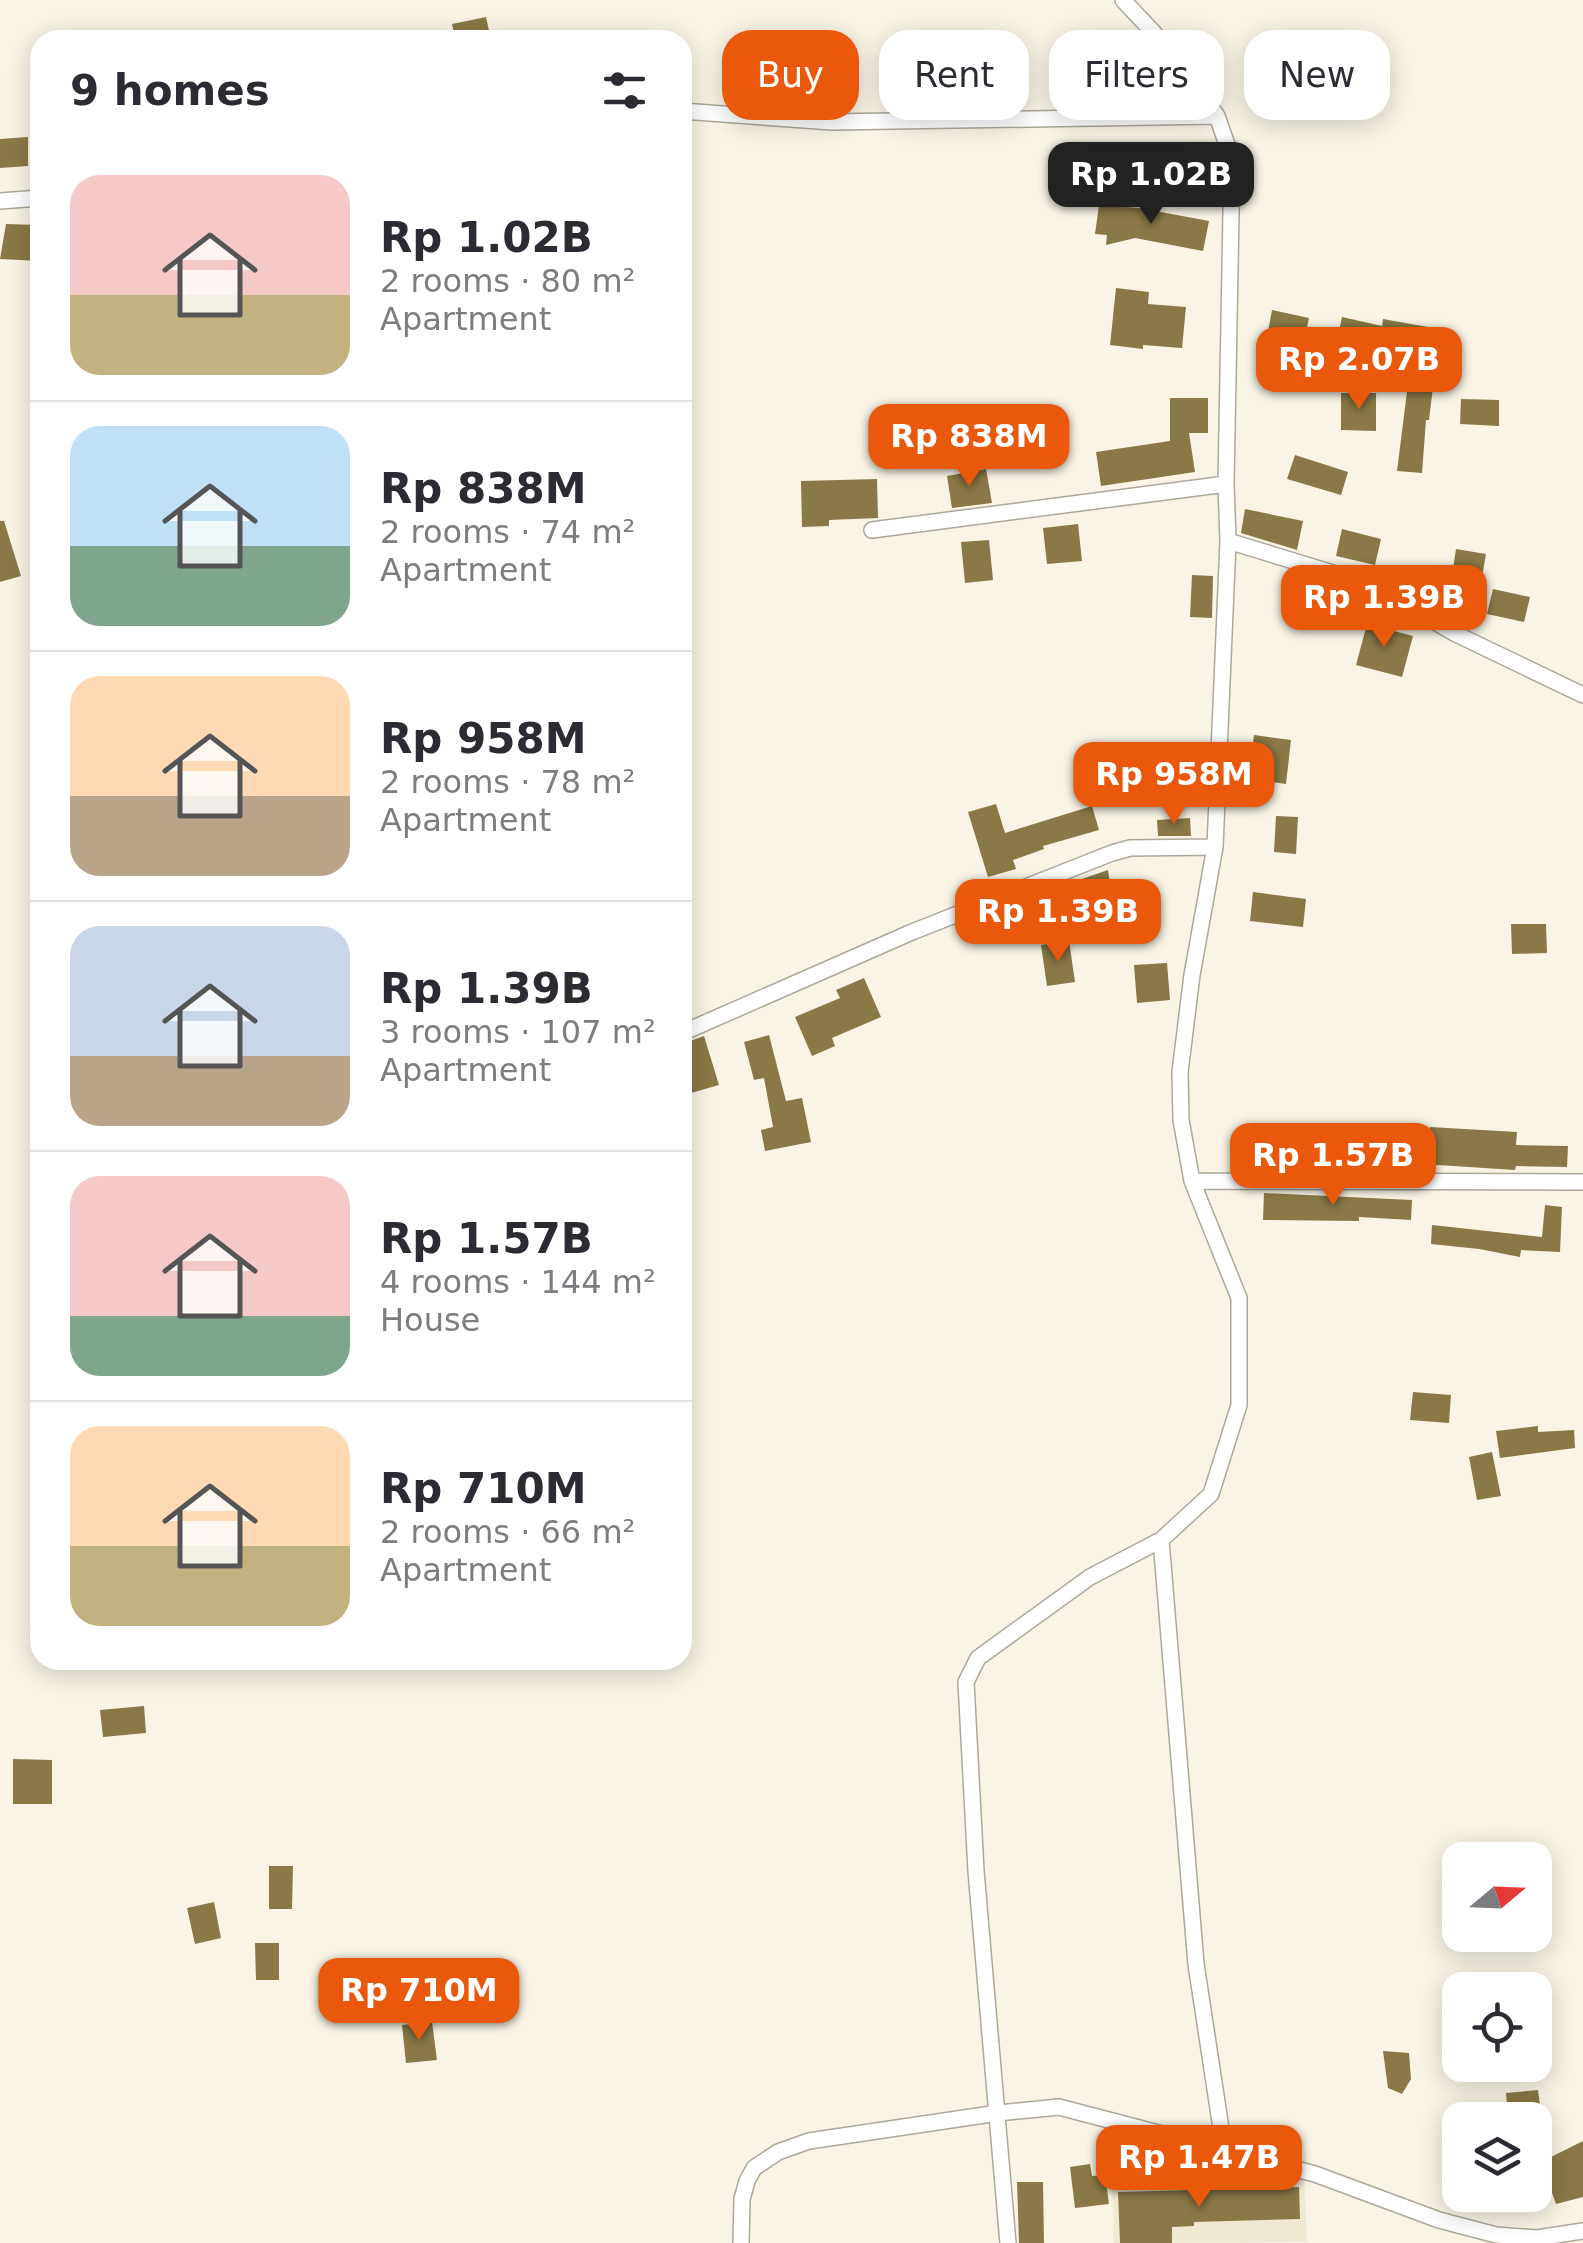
<!DOCTYPE html>
<html lang="en">
<head>
<meta charset="utf-8">
<style>
  body { margin:0; font-family:"DejaVu Sans",sans-serif; background:#f2f2f3; color:#2b2b33; height:100vh; display:flex; flex-direction:column; font-size:38px; white-space:nowrap }
  * { box-sizing:border-box; margin:0 }
  p { font-size:32px; color:#7c7c81 }
  .icon { flex:none; width:55px; height:55px; fill:none; stroke:currentColor; stroke-width:2; stroke-linecap:round; stroke-linejoin:round }
  .map { position:relative; flex:1; overflow:hidden }
  .panel { position:absolute; left:30px; top:30px; width:662px; height:1640px; display:flex; flex-direction:column; background:#fff; border-radius:30px; box-shadow:0 5px 25px #0003 }
  .panel>* { flex:none }
  .banner { position:absolute; left:722px; top:30px; width:710px; height:90px; display:flex; gap:20px }
  .needle { width:65px; rotate:71deg }
  .controls { position:absolute; left:1442px; top:1842px; display:grid; gap:20px }
  .controls a { display:grid; place-items:center; width:110px; height:110px; border-radius:20px; background:#fff; box-shadow:0 5px 25px #0003; font-size:50px }
  .price { position:absolute; translate:-50% -85px; padding:0 22px; border-radius:20px; background:#ea580c; color:#fff; font-size:32px; line-height:65px; filter:drop-shadow(0 2px 5px #0008) }
  .price::after { content:''; position:absolute; left:50%; top:60px; width:30px; height:22px; margin-left:-15px; background:inherit; clip-path:polygon(0 0,100% 0,50% 100%) }
  .price.selected { background:#222; color:#fff }
  ul { padding:0; list-style:none }
  li { display:flex; align-items:center; gap:30px; height:250px; padding:0 40px }
  li+li { border-top:2px solid #e1e1e2 }
  li span { display:grid; place-items:center; flex:none; width:280px; height:200px; border-radius:30px; color:#555 }
  li>.icon { margin-inline-start:auto }
  span .icon { width:120px; height:120px; fill:#fffc; stroke-width:1 }
  li b { font-size:42px }
  h2 { display:flex; justify-content:space-between; align-items:center; height:120px; padding:0 40px; font-size:42px }
  .chip { padding:0 35px; border-radius:30px; background:#fff; box-shadow:0 5px 25px #0003; font-size:35px; line-height:90px }
  .chip.selected { background:#ea580c; color:#fff }
  .map>svg:first-child { display:block }
</style>
</head>
<body>
<div class="map">
<svg width="1583" height="2243" viewBox="0 0 1583 2243">
  <rect width="100%" height="100%" fill="#f9f4e5"/>
  <!-- built -->
  <path fill="#efe8d2" d="M1188 2149 1304 2177 1307 2242 1114 2243 1112 2184 1189 2181Z"/>
  <!-- building -->
  <path fill="#8a7946" d="M486 17 491 40H455L452 24Z
    M28 137V166L0 168V139Z
    M1099 205 1139 208 1209 221 1203 251 1135 238 1106 245 1107 235 1095 234Z
    M6 224 40 225V261L0 259Z
    M1116 288 1149 292 1148 304 1186 307 1182 348 1143 345V349L1110 345Z
    M1272 310 1309 318 1300 361 1264 353Z
    M1342 317 1382 326 1383 319 1439 329 1429 387H1433L1429 420H1426L1422 473 1397 471 1411 360 1371 353 1370 358 1335 350Z
    M1341 393H1376V431L1341 430Z
    M1170 398H1208V433H1189L1195 472 1101 486 1096 452 1170 441Z
    M1461 399 1499 400V426L1460 424Z
    M1295 455 1348 472 1341 495 1287 479Z
    M986 469 992 503 952 508 947 476Z
    M877 479 878 518 829 520V526L802 527 801 481Z
    M1245 509 1303 521 1297 550 1241 533Z
    M0 521H4L21 576 0 582Z
    M1078 524 1082 561 1047 564 1043 528Z
    M1342 529 1381 539 1375 565 1336 556Z
    M989 540 993 580 965 583 961 542Z
    M1456 549 1486 554 1480 588 1451 582Z
    M1192 575 1213 576 1212 618 1190 617Z
    M1493 589 1530 597 1524 622 1487 614Z
    M1367 624 1413 636 1402 677 1356 665Z
    M1254 735 1291 740 1286 784 1249 779Z
    M996 804 1005 833 1092 806 1099 830 1043 846 1044 849 1013 860 1016 869 988 877 968 812Z
    M1276 816 1298 817 1296 854 1274 852Z
    M1190 818 1191 836H1158L1157 820Z
    M1108 870 1113 905 1079 910 1080 912 1058 918 1050 890Z
    M1253 892 1306 899 1303 927 1250 921Z
    M1511 924H1546L1547 953 1512 954Z
    M1069 941 1075 982 1047 986 1041 945Z
    M1167 963 1170 1000 1137 1003 1134 965Z
    M864 978 881 1017 832 1038 835 1046 812 1056 795 1017 840 998 836 990Z
    M769 1035 786 1101 802 1098 811 1142 765 1151 761 1130 773 1127 764 1078 754 1080 744 1042Z
    M704 1036 719 1085 691 1093 682 1063V1044Z
    M1311 1125 1364 1126V1135L1430 1137V1127L1517 1132 1516 1145 1568 1146 1567 1167 1516 1166 1515 1170 1376 1161V1157L1265 1156 1264 1127Z
    M1264 1193 1412 1200 1411 1220 1359 1217V1221L1263 1220Z
    M1545 1205 1562 1207 1560 1252 1521 1250 1520 1257 1479 1249 1431 1244 1432 1225 1542 1237Z
    M1413 1392 1451 1395 1449 1423 1410 1420Z
    M1538 1426V1432L1574 1430 1575 1448 1500 1458 1496 1431Z
    M1492 1452 1501 1496 1477 1500 1469 1457Z
    M144 1706 146 1733 103 1737 100 1710Z
    M13 1759 52 1760V1804H13Z
    M269 1866H293L292 1909H269Z
    M214 1902 221 1938 195 1944 187 1908Z
    M255 1943H279V1980H256Z
    M432 2022 437 2060 406 2063 402 2025Z
    M1383 2051 1409 2053 1411 2079 1402 2094 1388 2088Z
    M1538 2090 1542 2120H1508L1506 2093Z
    M1583 2141V2197L1556 2204 1541 2162Z
    M1090 2164 1092 2176 1105 2175 1109 2204 1075 2208 1070 2167Z
    M1017 2182H1043L1044 2243H1019Z
    M1299 2187 1300 2219 1194 2222V2226L1172 2227V2243H1120L1118 2192Z"/>
  <g fill="none" stroke-linecap="round" stroke-linejoin="round">
    <!-- minor casing -->
    <g stroke="#aca89a" stroke-width="18">
      <path id="minor" d="M682 111 832 122 1217 116
        M0 201 40 198
        M872 530 1226 484
        M1228 541 1369 584 1456 634 1583 695
        M682 1033 912 932 1112 853 1130 848 1215 847
        M1192 1181 1583 1182
        M1161 1540 1196 1964 1224 2148
        M741 2243 742 2199 747 2181 754 2168 778 2152 809 2141 998 2113 1059 2107 1315 2174 1439 2220 1496 2235 1537 2238 1583 2231
        M1008 2243 976 1871 966 1682 978 1658 1090 1577 1161 1540 1211 1494 1239 1405V1298L1192 1181 1181 1120 1180 1072 1192 975 1215 847 1228 541 1226 484 1232 159 1217 116 1154 33 1123 0"/>
    </g>
    <!-- minor -->
    <use href="#minor" stroke="#fff" stroke-width="15"/>
  </g>
</svg>
<div class="controls">
<a><svg class="needle" viewBox="-14 -14 28 28"><path d="M0-13l5 13h-10z" fill="#e53935"/><path d="M0 13l5-13h-10z" fill="#7c7c81"/></svg></a>
<a><svg class="icon" aria-label="locate" viewBox="0 0 24 24"><circle cx="12" cy="12" r="6"/><path d="M12 2v4M12 18v4M2 12h4M18 12h4"/></svg></a>
<a><svg class="icon" aria-label="layers" viewBox="0 0 24 24"><path d="M12 4l9 5-9 5-9-5zM3 14l9 5 9-5"/></svg></a>
</div>
<b class="price selected" style="left:1151px;top:227px">Rp 1.02B</b>
<b class="price" style="left:1359px;top:412px">Rp 2.07B</b>
<b class="price" style="left:969px;top:489px">Rp 838M</b>
<b class="price" style="left:1384px;top:650px">Rp 1.39B</b>
<b class="price" style="left:1174px;top:827px">Rp 958M</b>
<b class="price" style="left:1058px;top:964px">Rp 1.39B</b>
<b class="price" style="left:1333px;top:1208px">Rp 1.57B</b>
<b class="price" style="left:419px;top:2043px">Rp 710M</b>
<b class="price" style="left:1199px;top:2210px">Rp 1.47B</b>
<div class="banner">
<a class="chip selected">Buy</a>
<a class="chip">Rent</a>
<a class="chip">Filters</a>
<a class="chip">New</a>
</div>
<section class="panel">
<h2>9 homes<svg class="icon" aria-label="filters" viewBox="0 0 24 24"><path d="M4 7h16M4 17h16"/><circle cx="9" cy="7" r="2"/><circle cx="15" cy="17" r="2"/></svg></h2>
<ul>
<li><span style="background:linear-gradient(#f6c9c9 60%,#c2b280 0)"><svg class="icon" aria-label="home" viewBox="0 0 24 24"><path d="M3 11l9-7 9 7M6 9v11h12V9"/></svg></span><div><b>Rp 1.02B</b><p>2 rooms · 80 m²</p><p>Apartment</p></div></li>
<li><span style="background:linear-gradient(#bfe0f5 60%,#7fa58c 0)"><svg class="icon" aria-label="home" viewBox="0 0 24 24"><path d="M3 11l9-7 9 7M6 9v11h12V9"/></svg></span><div><b>Rp 838M</b><p>2 rooms · 74 m²</p><p>Apartment</p></div></li>
<li><span style="background:linear-gradient(#ffd9b3 60%,#b9a48a 0)"><svg class="icon" aria-label="home" viewBox="0 0 24 24"><path d="M3 11l9-7 9 7M6 9v11h12V9"/></svg></span><div><b>Rp 958M</b><p>2 rooms · 78 m²</p><p>Apartment</p></div></li>
<li><span style="background:linear-gradient(#c9d6e8 65%,#b9a48a 0)"><svg class="icon" aria-label="home" viewBox="0 0 24 24"><path d="M3 11l9-7 9 7M6 9v11h12V9"/></svg></span><div><b>Rp 1.39B</b><p>3 rooms · 107 m²</p><p>Apartment</p></div></li>
<li><span style="background:linear-gradient(#f6c9c9 70%,#7fa58c 0)"><svg class="icon" aria-label="home" viewBox="0 0 24 24"><path d="M3 11l9-7 9 7M6 9v11h12V9"/></svg></span><div><b>Rp 1.57B</b><p>4 rooms · 144 m²</p><p>House</p></div></li>
<li><span style="background:linear-gradient(#ffd9b3 60%,#c2b280 0)"><svg class="icon" aria-label="home" viewBox="0 0 24 24"><path d="M3 11l9-7 9 7M6 9v11h12V9"/></svg></span><div><b>Rp 710M</b><p>2 rooms · 66 m²</p><p>Apartment</p></div></li>
</ul>
</section>
</div>
</body>
</html>
